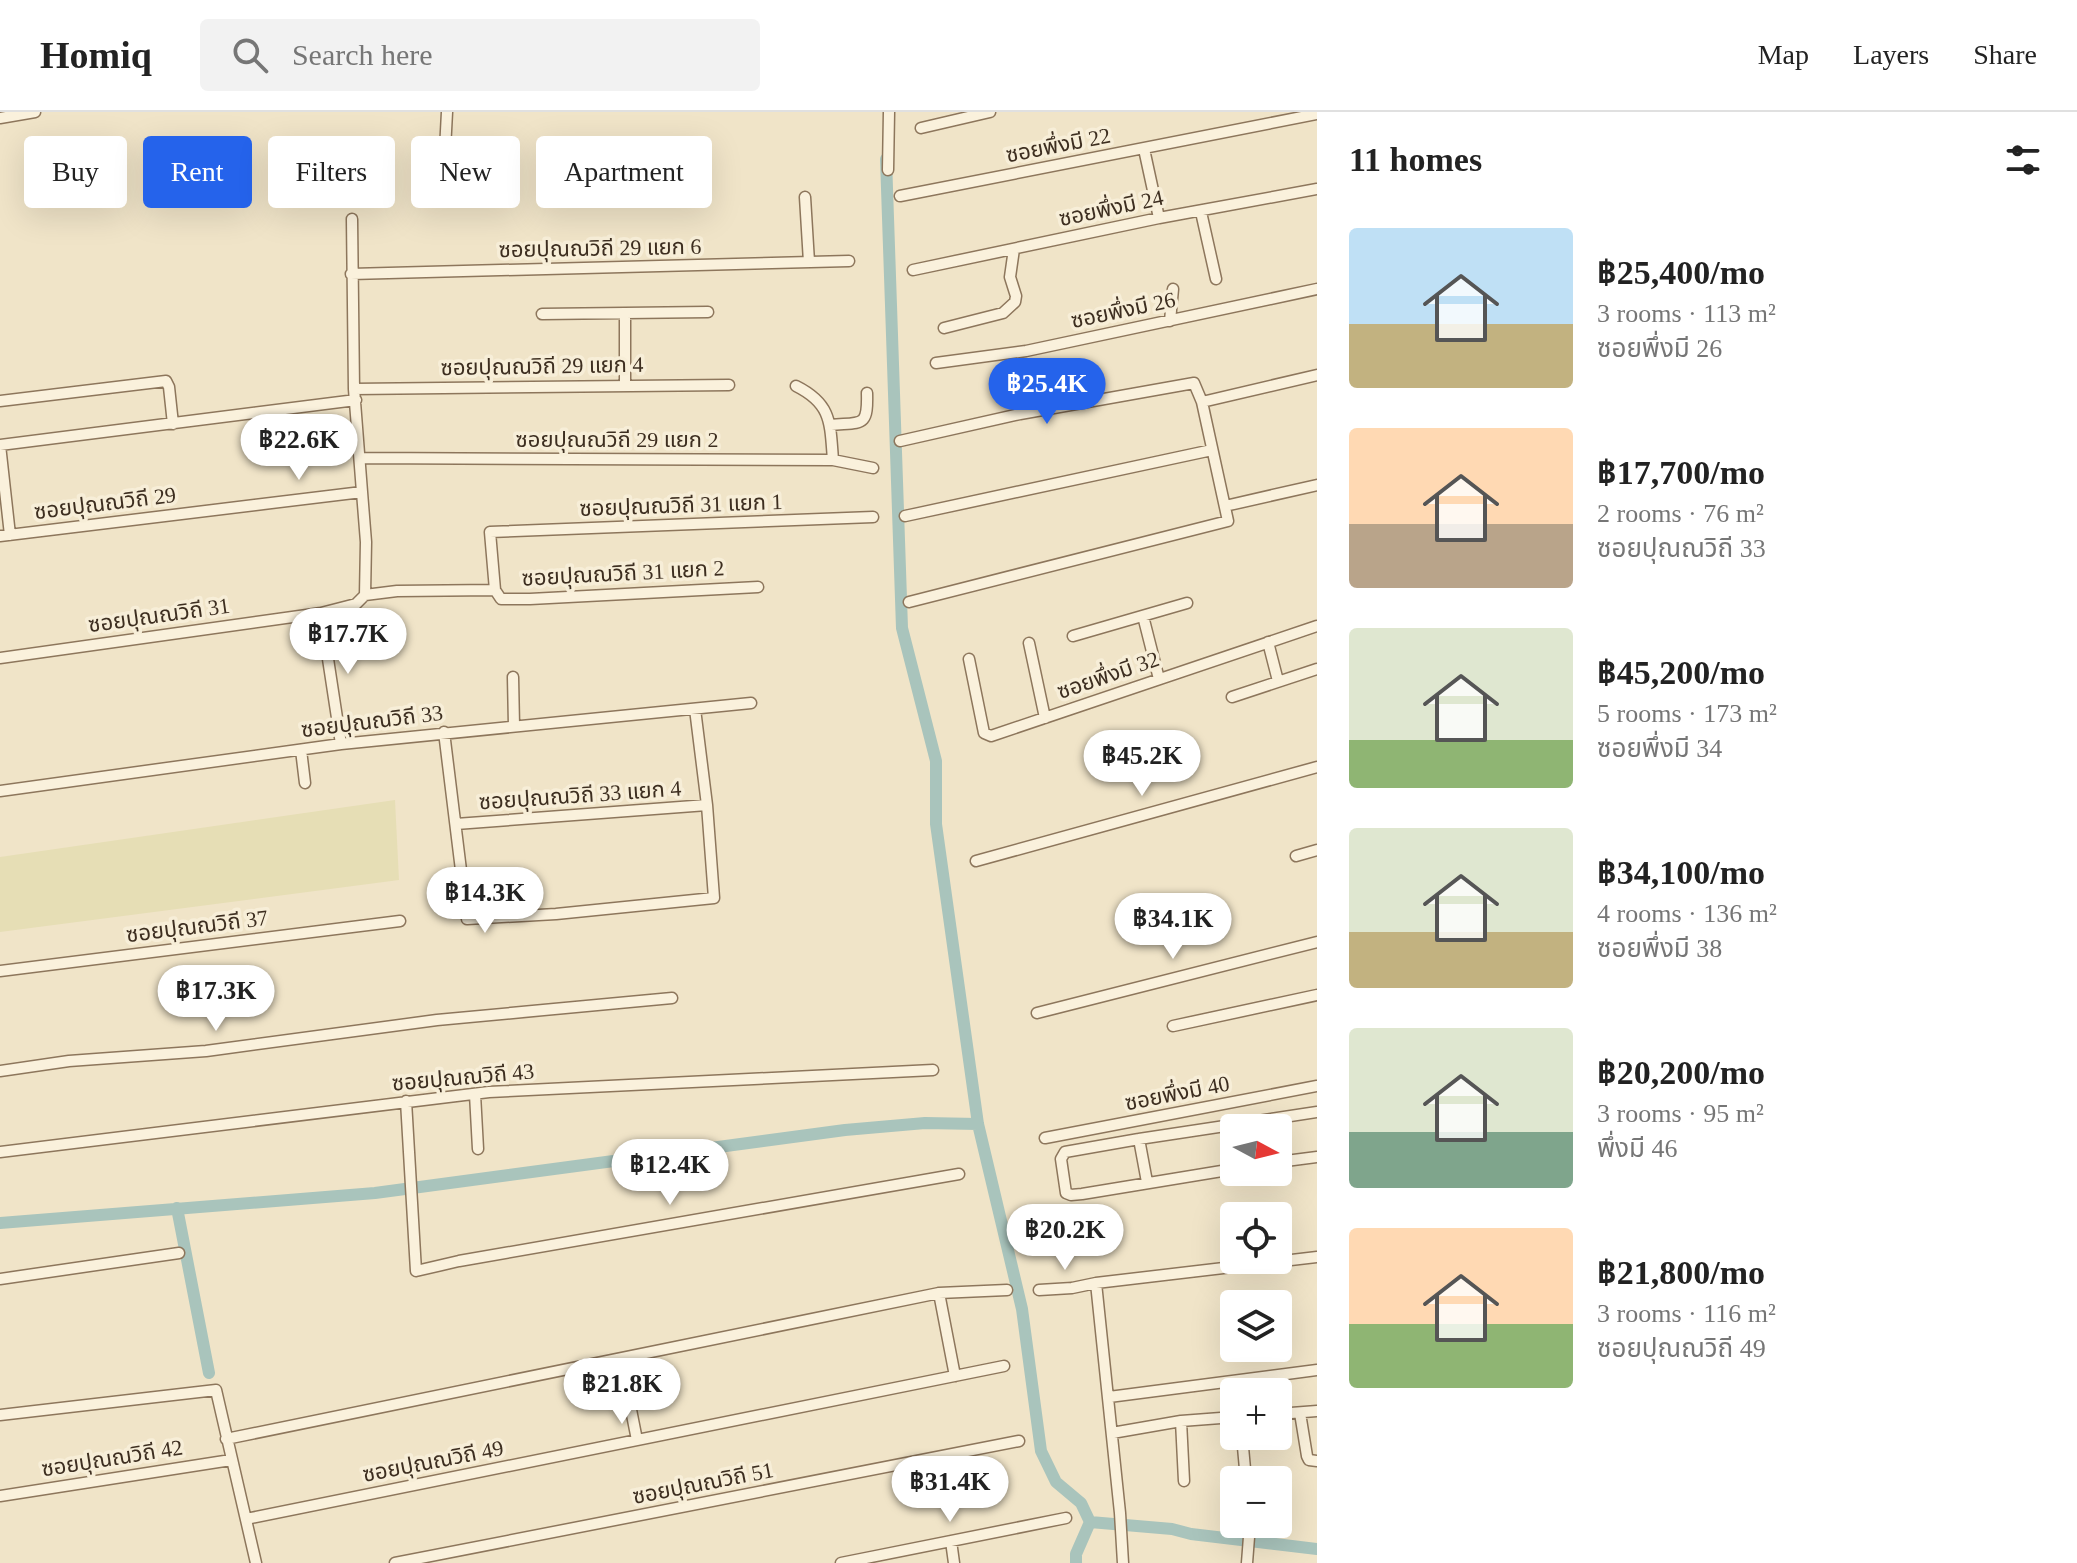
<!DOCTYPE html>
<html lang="en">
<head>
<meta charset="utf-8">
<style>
  body { margin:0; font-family:"Times New Roman","Noto Sans Thai",serif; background:#f2f2f2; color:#222; height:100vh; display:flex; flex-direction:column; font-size:30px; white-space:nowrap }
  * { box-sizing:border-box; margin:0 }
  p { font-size:26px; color:#767676 }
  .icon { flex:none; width:44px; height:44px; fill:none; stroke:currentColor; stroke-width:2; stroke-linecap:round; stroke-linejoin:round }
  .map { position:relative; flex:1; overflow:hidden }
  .sheet { display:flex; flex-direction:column; background:#fff; width:760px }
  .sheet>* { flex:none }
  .guide { position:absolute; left:24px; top:24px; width:760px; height:72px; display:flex; gap:16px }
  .needle { width:52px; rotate:97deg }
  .controls { position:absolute; left:1220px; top:1002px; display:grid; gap:16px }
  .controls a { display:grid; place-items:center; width:72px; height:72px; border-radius:8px; background:#fff; box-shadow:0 8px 32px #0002; font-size:40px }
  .price { position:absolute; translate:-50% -68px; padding:0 18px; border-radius:28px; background:#fff; color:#222; font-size:26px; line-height:52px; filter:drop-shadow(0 2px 4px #0008) }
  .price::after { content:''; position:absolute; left:50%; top:48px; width:24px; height:18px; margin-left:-12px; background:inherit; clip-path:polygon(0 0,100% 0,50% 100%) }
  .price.selected { background:#2563eb; color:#fff }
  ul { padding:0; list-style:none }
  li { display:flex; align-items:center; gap:24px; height:200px; padding:0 32px }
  li span { display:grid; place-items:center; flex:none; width:224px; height:160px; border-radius:8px; color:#555 }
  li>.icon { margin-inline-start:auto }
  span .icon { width:96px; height:96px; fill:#fffc; stroke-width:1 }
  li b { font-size:34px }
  h2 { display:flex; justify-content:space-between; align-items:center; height:96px; padding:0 32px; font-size:34px }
  .tag { padding:0 28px; border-radius:8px; background:#fff; box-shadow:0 8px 32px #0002; font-size:28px; line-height:72px }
  .tag.selected { background:#2563eb; color:#fff }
  header { display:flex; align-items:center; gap:48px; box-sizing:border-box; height:112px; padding:0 40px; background:#fff; border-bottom:2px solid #e0e0e0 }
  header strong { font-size:38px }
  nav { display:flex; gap:44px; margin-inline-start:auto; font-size:28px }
  .search { width:560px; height:72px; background:#f2f2f2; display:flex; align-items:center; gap:20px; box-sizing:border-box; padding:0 28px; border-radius:8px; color:#767676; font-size:30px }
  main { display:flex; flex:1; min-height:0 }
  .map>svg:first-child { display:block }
</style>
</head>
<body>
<header>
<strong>Homiq</strong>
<div class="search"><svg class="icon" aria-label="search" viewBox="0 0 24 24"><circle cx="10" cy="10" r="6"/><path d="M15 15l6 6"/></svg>Search here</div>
<nav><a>Map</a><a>Layers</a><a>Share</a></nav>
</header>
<main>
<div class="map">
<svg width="1317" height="1451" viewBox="0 0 1317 1451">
  <rect width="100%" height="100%" fill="#f0e4c8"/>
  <!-- farmland -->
  <path fill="#e6deb5" d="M395 688 399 768 0 820V745Z"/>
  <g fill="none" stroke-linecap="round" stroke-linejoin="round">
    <!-- canal -->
    <path stroke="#a9c4bc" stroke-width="12" d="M886 47 902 516 936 649V712L978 1012 1022 1197 1041 1339 1056 1370 1081 1391 1090 1410
      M177 1096 209 1261
      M0 1111 375 1081 845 1018 925 1011 978 1012
      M1076 1451V1442L1090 1410 1172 1417 1191 1422 1317 1437"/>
    <!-- minor casing -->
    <g stroke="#8d765c" stroke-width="13">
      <path id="minor" d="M0 6 35 0
        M921 16 990 0
        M1144 37 1159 106
        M888 58 889 0
        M443 76 447 0
        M900 84 1317 2
        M805 85 809 150
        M1201 100 1216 167
        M913 158 1159 106 1317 77
        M351 162 849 149
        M542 202 708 200
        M1170 209 1173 177
        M944 216 1003 201 1015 190 1016 184 1010 165 1014 137
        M936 251 1026 239 1317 177
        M625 274V201
        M796 274C832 292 830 311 833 348
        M354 277 729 273
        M0 289 166 269 169 275 173 312
        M1202 290 1317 263
        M831 313C862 310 868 316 867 281
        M900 329 1020 302 1194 271 1202 290 1228 409 909 490
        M0 333 356 288
        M0 333 10 423
        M360 346 833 348 873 356
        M362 380 366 430 365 483
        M1225 394 1317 373
        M905 404 1212 338
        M0 424 362 380 354 277 352 107
        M495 478 501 487H530L758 475
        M321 501 341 632
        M1143 504 1159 567
        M1073 524 1187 491
        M1268 530 1278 569
        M1029 531 1045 606
        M0 546 321 501 356 492 365 483 397 479 495 478 490 420 873 405
        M969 547 984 621 991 624 1317 514
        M513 565 514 614
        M1232 585 1317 557
        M444 620 467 807 556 802 714 786 707 693 695 597
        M301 638 305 671
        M0 679 341 632 751 591
        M456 712 707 693
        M1296 744 1317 738
        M976 749 1317 655
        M0 859 400 809
        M1037 901 1317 830
        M1173 914 1317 883
        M0 959 69 949 206 939 437 908 672 886
        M475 982 478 1037
        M406 989 416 1159 459 1149 959 1062
        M1045 1026 1317 974
        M1139 1027 1065 1040 1061 1047 1066 1081 1071 1083 1082 1082 1234 1057
        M0 1040 489 980 933 958
        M1278 1050 1317 1045
        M1147 1070 1139 1027 1317 1000
        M0 1167 179 1141
        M1096 1171 1120 1401 1123 1451
        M1039 1178 1072 1176 1096 1171 1317 1145
        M939 1181 955 1264
        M621 1247 637 1328
        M1109 1285 1317 1258
        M1300 1301 1307 1344 1309 1348 1317 1349
        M1278 1302 1317 1299
        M0 1303 216 1278 256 1451
        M1181 1309 1184 1369
        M1112 1321 1181 1309 1234 1305
        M1242 1324 1246 1368
        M226 1327 939 1181 1007 1178
        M0 1384 231 1348
        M246 1407 1004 1254
        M951 1429 954 1451
        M395 1451 1019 1329
        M841 1451 1066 1406
        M1247 1451 1250 1412"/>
    </g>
    <!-- minor -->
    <use href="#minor" stroke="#faf1dc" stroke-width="10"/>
  </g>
  <g text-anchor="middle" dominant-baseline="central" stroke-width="7" stroke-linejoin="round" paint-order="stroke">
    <!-- street labels -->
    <g font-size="22" fill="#3d2e20" stroke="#f7eed8">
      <text transform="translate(1058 33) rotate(-11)">ซอยพึ่งมี 22</text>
      <text transform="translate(1111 96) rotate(-12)">ซอยพึ่งมี 24</text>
      <text transform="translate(600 136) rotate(-1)">ซอยปุณณวิถี 29 แยก 6</text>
      <text transform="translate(1123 198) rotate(-12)">ซอยพึ่งมี 26</text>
      <text transform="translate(542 254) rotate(-1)">ซอยปุณณวิถี 29 แยก 4</text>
      <text x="617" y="327">ซอยปุณณวิถี 29 แยก 2</text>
      <text transform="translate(105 391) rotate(-7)">ซอยปุณณวิถี 29</text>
      <text transform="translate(681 393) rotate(-2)">ซอยปุณณวิถี 31 แยก 1</text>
      <text transform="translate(623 461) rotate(-3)">ซอยปุณณวิถี 31 แยก 2</text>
      <text transform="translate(159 503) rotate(-8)">ซอยปุณณวิถี 31</text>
      <text transform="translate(1108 563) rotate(-19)">ซอยพึ่งมี 32</text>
      <text transform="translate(372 609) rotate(-7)">ซอยปุณณวิถี 33</text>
      <text transform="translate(580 683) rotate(-4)">ซอยปุณณวิถี 33 แยก 4</text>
      <text transform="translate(197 814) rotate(-7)">ซอยปุณณวิถี 37</text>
      <text transform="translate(463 965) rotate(-5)">ซอยปุณณวิถี 43</text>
      <text transform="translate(1177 981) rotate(-11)">ซอยพึ่งมี 40</text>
      <text transform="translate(112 1346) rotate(-9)">ซอยปุณณวิถี 42</text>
      <text transform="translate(433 1349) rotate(-11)">ซอยปุณณวิถี 49</text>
      <text transform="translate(703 1371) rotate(-11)">ซอยปุณณวิถี 51</text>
    </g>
  </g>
</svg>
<div class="controls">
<a><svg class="needle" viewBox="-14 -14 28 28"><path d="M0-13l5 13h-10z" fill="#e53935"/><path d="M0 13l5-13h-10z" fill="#767676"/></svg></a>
<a><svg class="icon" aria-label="locate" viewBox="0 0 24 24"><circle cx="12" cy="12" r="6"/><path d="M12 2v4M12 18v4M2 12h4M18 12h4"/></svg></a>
<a><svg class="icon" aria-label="layers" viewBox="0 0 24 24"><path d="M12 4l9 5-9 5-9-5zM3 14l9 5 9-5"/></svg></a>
<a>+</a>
<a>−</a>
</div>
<b class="price selected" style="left:1047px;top:314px">฿25.4K</b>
<b class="price" style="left:299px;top:370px">฿22.6K</b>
<b class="price" style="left:348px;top:564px">฿17.7K</b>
<b class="price" style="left:1142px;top:686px">฿45.2K</b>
<b class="price" style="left:485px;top:823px">฿14.3K</b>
<b class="price" style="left:1173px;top:849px">฿34.1K</b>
<b class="price" style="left:216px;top:921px">฿17.3K</b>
<b class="price" style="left:670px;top:1095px">฿12.4K</b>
<b class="price" style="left:1065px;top:1160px">฿20.2K</b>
<b class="price" style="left:622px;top:1314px">฿21.8K</b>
<b class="price" style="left:950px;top:1412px">฿31.4K</b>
<div class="guide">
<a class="tag">Buy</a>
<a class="tag selected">Rent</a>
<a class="tag">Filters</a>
<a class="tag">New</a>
<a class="tag">Apartment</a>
</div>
</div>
<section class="sheet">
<h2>11 homes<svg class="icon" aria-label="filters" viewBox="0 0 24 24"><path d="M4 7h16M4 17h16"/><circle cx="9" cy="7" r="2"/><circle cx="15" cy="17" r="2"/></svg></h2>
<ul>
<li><span style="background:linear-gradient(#bfe0f5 60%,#c2b280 0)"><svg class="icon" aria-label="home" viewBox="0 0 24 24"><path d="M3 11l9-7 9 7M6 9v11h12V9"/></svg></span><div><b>฿25,400/mo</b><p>3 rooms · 113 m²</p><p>ซอยพึ่งมี 26</p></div></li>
<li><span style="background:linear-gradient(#ffd9b3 60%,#b9a48a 0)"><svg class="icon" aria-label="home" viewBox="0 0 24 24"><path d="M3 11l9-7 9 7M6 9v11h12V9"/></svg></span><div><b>฿17,700/mo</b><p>2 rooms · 76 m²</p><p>ซอยปุณณวิถี 33</p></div></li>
<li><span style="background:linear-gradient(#dfe7d0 70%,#8fb573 0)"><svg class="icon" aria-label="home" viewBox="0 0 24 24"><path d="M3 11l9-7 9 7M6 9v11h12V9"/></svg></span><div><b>฿45,200/mo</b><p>5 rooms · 173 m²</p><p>ซอยพึ่งมี 34</p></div></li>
<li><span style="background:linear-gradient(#dfe7d0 65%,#c2b280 0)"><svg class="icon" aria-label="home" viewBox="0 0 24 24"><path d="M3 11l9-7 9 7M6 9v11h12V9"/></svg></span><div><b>฿34,100/mo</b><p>4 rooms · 136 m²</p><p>ซอยพึ่งมี 38</p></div></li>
<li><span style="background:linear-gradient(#dfe7d0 65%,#7fa58c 0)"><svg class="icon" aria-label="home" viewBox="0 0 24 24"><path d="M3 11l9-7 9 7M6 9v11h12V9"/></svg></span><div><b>฿20,200/mo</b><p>3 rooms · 95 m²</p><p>พึ่งมี 46</p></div></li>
<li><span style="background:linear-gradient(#ffd9b3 60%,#8fb573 0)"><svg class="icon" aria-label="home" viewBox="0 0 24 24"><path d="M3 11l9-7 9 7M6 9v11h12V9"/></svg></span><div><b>฿21,800/mo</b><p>3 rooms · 116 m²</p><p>ซอยปุณณวิถี 49</p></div></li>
</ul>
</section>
</main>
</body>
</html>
